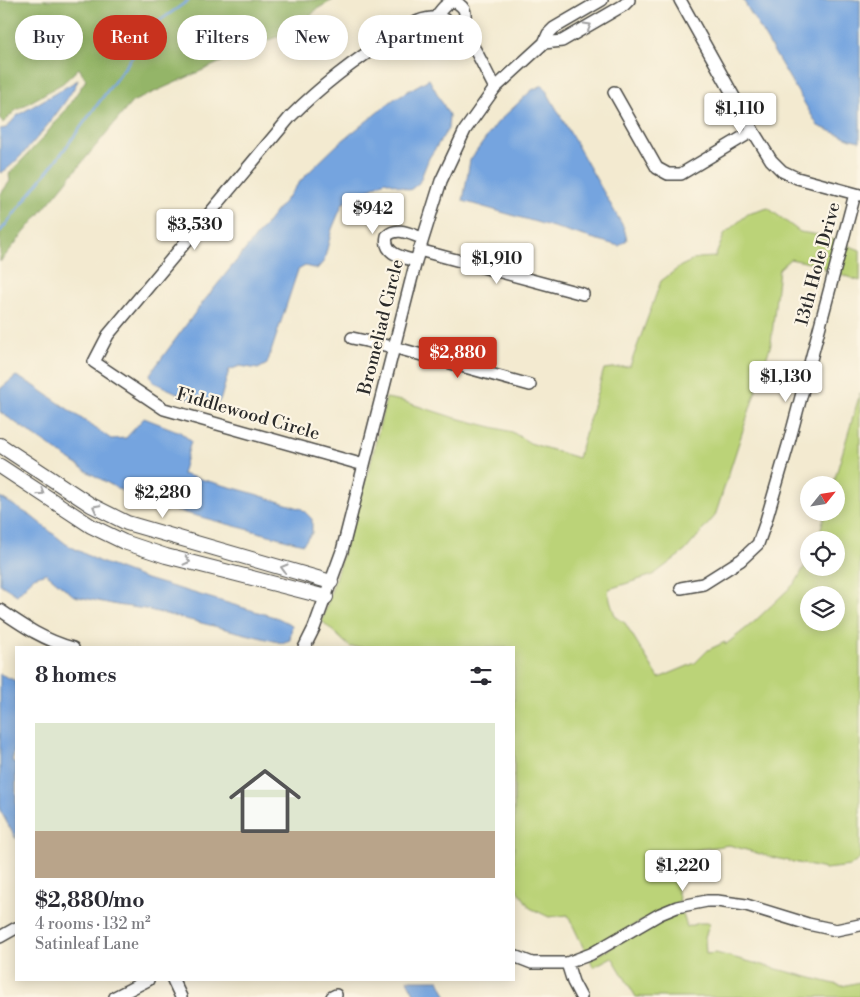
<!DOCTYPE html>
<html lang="en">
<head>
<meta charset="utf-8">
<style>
  body { margin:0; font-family:"Libre Bodoni",serif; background:#f7f7f7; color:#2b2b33; height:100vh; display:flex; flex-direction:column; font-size:19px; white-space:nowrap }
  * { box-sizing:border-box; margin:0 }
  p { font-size:16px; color:#7c7c81 }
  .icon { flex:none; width:28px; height:28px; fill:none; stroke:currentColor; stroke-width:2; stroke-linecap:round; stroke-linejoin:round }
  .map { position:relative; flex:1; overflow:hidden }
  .sheet { position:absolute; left:15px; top:646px; width:500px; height:335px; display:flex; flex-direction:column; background:#fff; border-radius:0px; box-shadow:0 2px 12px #0003 }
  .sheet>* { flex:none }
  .banner { position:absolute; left:15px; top:15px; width:500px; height:45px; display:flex; gap:10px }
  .needle { width:32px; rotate:60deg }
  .fabs { position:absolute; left:800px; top:476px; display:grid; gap:10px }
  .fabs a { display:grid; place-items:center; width:45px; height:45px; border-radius:50%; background:#fff; box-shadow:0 2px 12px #0003; font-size:25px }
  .price { position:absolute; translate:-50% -42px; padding:0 11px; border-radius:5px; background:#fff; color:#222; font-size:16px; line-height:32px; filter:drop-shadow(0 1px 2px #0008) }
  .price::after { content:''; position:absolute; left:50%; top:30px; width:15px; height:11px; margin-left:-8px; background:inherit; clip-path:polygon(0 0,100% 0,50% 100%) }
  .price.selected { background:#c8321e; color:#fff }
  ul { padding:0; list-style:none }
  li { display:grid; align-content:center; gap:10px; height:265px; padding:0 20px }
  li+li { border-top:1px solid #e1e1e2 }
  li span { display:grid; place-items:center; height:155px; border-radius:0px; color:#555 }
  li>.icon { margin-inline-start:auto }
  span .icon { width:90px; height:90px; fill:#fffc; stroke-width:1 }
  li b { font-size:21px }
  h2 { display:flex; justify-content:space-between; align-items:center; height:60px; padding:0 20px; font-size:21px }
  .chip { padding:0 18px; border-radius:22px; background:#fff; box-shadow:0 2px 12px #0003; font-size:18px; line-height:45px }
  .chip.selected { background:#c8321e; color:#fff }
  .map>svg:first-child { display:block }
</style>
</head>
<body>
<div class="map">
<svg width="860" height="997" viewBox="0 0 860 997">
  <rect width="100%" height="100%" fill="#fcf5e5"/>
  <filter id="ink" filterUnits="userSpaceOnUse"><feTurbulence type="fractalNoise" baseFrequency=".02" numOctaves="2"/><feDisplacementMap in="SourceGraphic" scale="10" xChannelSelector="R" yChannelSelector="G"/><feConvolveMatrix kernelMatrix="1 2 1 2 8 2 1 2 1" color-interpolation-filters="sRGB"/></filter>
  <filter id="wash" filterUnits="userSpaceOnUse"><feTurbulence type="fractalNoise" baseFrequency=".0096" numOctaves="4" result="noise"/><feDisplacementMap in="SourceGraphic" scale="20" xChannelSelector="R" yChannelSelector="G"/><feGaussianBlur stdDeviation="1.12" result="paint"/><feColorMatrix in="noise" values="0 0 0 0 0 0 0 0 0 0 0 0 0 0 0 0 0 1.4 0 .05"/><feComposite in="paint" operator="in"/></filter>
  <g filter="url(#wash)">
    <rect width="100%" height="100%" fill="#f3ead0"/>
    <!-- green -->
    <path fill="#bbd378" stroke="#737f52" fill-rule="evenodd" d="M768 208 800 232 819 235 837 241 829 270 810 263 790 259 779 269 771 344 715 516 685 551 653 575 609 589 608 593 615 616 625 623 659 678 695 663 708 650 725 642V645L754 622 796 582 809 558V568H836V540H818L825 513 836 512V485H833L860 393V859L850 866 825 869 771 857 729 845 701 849 667 857 680 901 585 951 568 915 549 917 530 908 514 884V648L350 647 322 621 371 462 386 398 402 401 452 417 512 432 530 443 578 458 604 369 630 366 661 281 681 266 698 258 715 257 725 233 748 214ZM809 595H836V622H809Z
      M847 245 860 250V281L839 274Z
      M682 911 687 927 699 923H710L705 937 706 954 716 953 842 986 860 982V997H636L612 957 593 967 590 960 662 918Z"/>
    <!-- forest -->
    <path fill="#94b568" stroke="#60704a" d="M0 0H333L317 9 301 26 132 102 0 262V195L10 181 9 174 41 140 64 112 86 80 79 68 63 83 15 111 3 123 0 118Z"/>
    <!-- water -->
    <path fill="#75a4df" stroke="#506885" d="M743 0H860V141L851 139 818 126Z
      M429 79 449 115 448 129 429 158 419 183 410 190 385 181 343 203 332 229 324 261 317 269 305 266 298 270 267 364 258 369 240 366 229 370 221 398 215 408 199 403 153 382 150 374 200 306 303 178 337 145 394 99Z
      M78 80C72 97 16 168 0 173V129L6 128 18 115Z
      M543 85 624 228 627 240 619 246 463 201 470 160 497 123 532 90Z
      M16 376 33 385 111 439 126 438 144 418 180 432 191 441 182 474 252 493 302 509 312 519V533L303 544 140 501 88 472 0 412V389Z
      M0 497 31 516 66 544 98 561 143 578 278 618 292 625 290 640 282 643 145 609 117 605 74 596 46 573 34 577 17 595 0 584Z
      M0 674 16 681V742L12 761 16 765V839L0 810Z
      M407 980H439L447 997H416Z"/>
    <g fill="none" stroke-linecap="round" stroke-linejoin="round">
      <!-- stream -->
      <path stroke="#75a4df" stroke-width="2.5" d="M0 232 64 150 158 22 189 0"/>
    </g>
  </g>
  <g filter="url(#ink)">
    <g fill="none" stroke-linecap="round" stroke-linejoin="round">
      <!-- minor casing -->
      <g stroke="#494844" stroke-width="14">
        <path id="minor" d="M680 0 753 131 771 160 782 171 797 178 860 195
          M435 18C439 13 443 6 449 3 453 1 457 2 460 5 469 11 464 22 461 31
          M544 43 562 41 624 5 629 0
          M614 92 657 168 668 174H681L753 131
          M419 250 583 294
          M416 261C402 257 383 254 387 236 397 226 410 234 422 238
          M352 338 393 347 530 385
          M364 465 164 409 94 362 108 335 291 116C323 84 356 59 393 36 405 28 417 19 431 18 439 17 447 20 453 24 472 36 484 69 495 88
          M681 588 703 584 741 560 758 544 765 524 789 442 855 194
          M0 610C25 627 44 640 73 648
          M304 648 314 628 342 551 416 261 441 181 465 130 495 88 544 43 548 34 554 28 602 0
          M0 937 16 928
          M514 956 532 963H567L591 954 660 914 677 907 707 901H717L746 905 808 924 836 930 860 925
          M567 963 573 982 581 997
          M173 980 181 997
          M115 997 148 980
          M332 997 336 995"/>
      </g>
      <!-- tertiary casing -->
      <g stroke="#494844" stroke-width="16">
        <path id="tertiary" d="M0 445 91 505 127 523 331 582
          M0 466 91 526 124 542 166 556 326 597"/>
      </g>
      <!-- minor -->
      <use href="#minor" stroke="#fff" stroke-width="11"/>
      <!-- tertiary -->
      <use href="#tertiary" stroke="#fff" stroke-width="14"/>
    </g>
    <!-- one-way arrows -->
    <defs><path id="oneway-chevron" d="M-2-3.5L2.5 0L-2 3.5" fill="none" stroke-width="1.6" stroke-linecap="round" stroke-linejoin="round" transform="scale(1.25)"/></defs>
    <g stroke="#a0a0a0">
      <use href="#oneway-chevron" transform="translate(588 26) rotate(-30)"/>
      <use href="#oneway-chevron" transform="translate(41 492) rotate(33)"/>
      <use href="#oneway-chevron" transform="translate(96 508) rotate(-152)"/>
      <use href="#oneway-chevron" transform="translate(187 561) rotate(14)"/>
      <use href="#oneway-chevron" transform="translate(284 568) rotate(-164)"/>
    </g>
  </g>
  <g text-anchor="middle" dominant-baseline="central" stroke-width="4.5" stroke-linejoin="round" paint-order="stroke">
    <!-- street labels -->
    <g font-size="18" fill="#2b2b2b" stroke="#fcf5e5">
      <text transform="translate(818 264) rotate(-75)">13th Hole Drive</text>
      <text transform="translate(381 327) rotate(-76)">Bromeliad Circle</text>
      <text transform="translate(248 414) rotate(16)">Fiddlewood Circle</text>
    </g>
  </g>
</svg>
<div class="fabs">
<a><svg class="needle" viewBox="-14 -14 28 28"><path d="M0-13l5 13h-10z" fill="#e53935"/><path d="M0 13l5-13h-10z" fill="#7c7c81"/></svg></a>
<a><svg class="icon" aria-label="locate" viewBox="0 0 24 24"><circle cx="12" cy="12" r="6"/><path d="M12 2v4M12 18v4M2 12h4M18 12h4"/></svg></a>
<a><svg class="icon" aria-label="layers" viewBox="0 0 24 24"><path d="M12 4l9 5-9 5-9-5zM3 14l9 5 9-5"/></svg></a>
</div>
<b class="price" style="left:740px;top:135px">$1,110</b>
<b class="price" style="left:373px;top:235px">$942</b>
<b class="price" style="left:195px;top:251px">$3,530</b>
<b class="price" style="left:497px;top:285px">$1,910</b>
<b class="price selected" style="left:458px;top:379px">$2,880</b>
<b class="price" style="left:786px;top:403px">$1,130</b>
<b class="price" style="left:163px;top:519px">$2,280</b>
<b class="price" style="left:683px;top:892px">$1,220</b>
<div class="banner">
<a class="chip">Buy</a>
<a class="chip selected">Rent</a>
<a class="chip">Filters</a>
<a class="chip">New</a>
<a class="chip">Apartment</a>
</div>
<section class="sheet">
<h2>8 homes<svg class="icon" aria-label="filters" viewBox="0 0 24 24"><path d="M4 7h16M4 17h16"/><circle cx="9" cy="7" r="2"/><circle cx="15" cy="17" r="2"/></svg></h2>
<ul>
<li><span style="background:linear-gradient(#dfe7d0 70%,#b9a48a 0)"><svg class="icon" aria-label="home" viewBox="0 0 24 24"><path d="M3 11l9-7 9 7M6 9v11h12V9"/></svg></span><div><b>$2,880/mo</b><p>4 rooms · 132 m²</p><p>Satinleaf Lane</p></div></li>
</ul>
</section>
</div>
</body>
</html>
